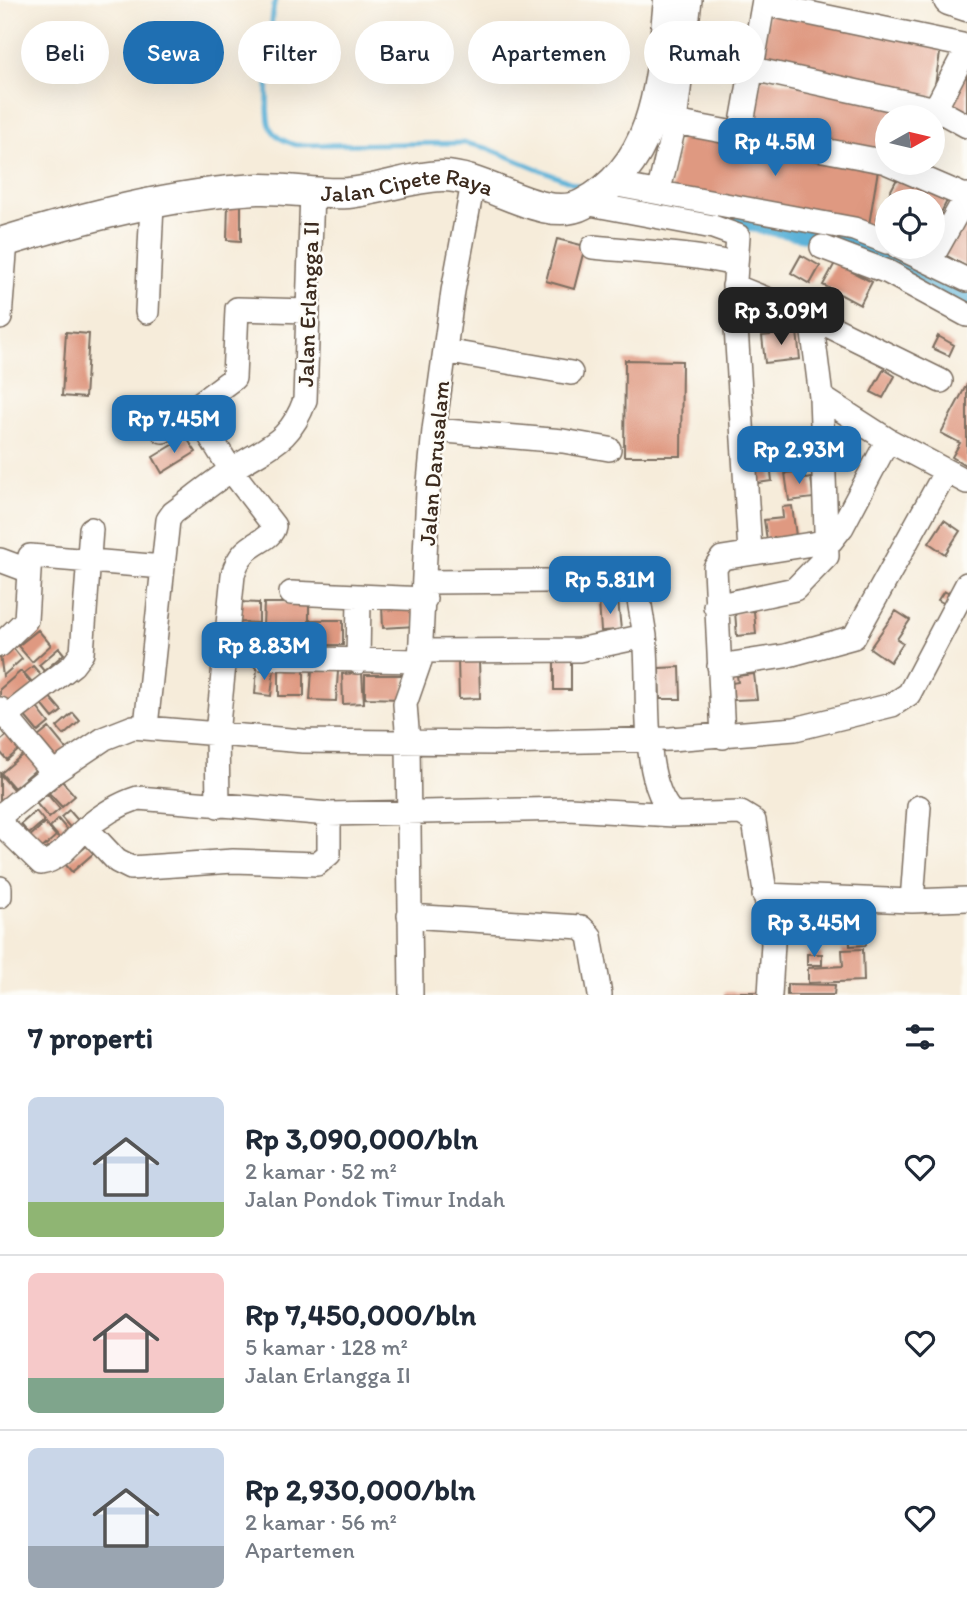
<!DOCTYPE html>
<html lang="id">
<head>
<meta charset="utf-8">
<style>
  body { margin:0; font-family:Itim,sans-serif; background:#f6f6f7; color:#1f2937; height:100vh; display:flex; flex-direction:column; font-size:26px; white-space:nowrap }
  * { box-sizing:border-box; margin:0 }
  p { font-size:23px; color:#747a83 }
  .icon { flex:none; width:38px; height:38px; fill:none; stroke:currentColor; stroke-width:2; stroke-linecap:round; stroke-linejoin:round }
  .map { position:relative; height:995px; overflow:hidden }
  .side { display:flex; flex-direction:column; background:#fff; flex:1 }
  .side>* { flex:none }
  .banner { position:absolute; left:21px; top:21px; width:926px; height:63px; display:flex; gap:14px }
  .needle { width:46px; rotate:82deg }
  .fabs { position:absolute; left:875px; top:105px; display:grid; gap:14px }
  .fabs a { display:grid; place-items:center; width:70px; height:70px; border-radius:50%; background:#fff; box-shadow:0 7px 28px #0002; font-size:35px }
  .price { position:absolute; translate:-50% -60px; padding:0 16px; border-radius:14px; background:#1f6fb2; color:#fff; font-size:23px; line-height:46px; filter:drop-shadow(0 2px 4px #0008) }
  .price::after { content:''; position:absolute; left:50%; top:42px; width:21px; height:16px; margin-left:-10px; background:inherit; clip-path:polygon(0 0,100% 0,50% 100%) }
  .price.active { background:#222; color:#fff }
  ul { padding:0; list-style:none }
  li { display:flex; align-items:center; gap:21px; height:175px; padding:0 28px }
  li+li { border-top:2px solid #e0e1e3 }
  li span { display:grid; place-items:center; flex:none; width:196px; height:140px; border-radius:10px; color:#555 }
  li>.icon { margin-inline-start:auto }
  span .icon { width:84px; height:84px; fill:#fffc; stroke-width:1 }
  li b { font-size:30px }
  h2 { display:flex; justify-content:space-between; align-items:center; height:84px; padding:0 28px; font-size:30px }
  .tag { padding:0 24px; border-radius:32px; background:#fff; box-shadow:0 7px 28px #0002; font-size:24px; line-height:63px }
  .tag.active { background:#1f6fb2; color:#fff }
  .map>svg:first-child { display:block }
</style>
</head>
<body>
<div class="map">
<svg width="967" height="995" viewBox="0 0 967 995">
  <rect width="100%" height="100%" fill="#fdfcf7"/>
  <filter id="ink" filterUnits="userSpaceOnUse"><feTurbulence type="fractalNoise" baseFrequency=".0143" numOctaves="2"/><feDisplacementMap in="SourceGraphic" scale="14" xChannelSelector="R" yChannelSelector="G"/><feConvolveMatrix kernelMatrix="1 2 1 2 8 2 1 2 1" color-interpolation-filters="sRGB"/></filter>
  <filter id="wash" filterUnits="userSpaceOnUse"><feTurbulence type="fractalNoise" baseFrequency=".00686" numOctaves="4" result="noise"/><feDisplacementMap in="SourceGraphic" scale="28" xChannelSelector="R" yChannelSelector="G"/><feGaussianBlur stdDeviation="1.57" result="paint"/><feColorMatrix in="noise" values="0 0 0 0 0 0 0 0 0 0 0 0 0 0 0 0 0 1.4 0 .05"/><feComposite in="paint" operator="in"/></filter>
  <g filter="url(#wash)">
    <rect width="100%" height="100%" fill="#f6ecda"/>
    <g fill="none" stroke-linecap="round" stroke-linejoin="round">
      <!-- stream -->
      <path stroke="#5cb2d8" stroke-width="4.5" d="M275 0C271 17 264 113 270 126 275 138 285 141 296 145L465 143 487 148 585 188"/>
      <!-- canal -->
      <path stroke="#5cb2d8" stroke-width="18" d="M643 203 848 241 882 253 967 301"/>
    </g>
    <g id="blocks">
      <!-- building -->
      <path fill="#df9981" d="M768 13 942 41 933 97 759 68Z
        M967 71V119L947 108Z
        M761 78 905 104 902 117H887V158L751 133Z
        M681 131 879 164 869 225 671 192Z
        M900 173 948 199 933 228V201H887V225L876 219Z
        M228 202H241V241L227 240Z
        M967 207V267L940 252Z
        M557 239 585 246 574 289 546 281Z
        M801 255 820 266 810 284 791 273Z
        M835 263 872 282 860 305 823 285Z
        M66 332 89 334 85 398 62 396Z
        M797 332 800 359 765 363 762 336Z
        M938 336 954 345 949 356 932 348Z
        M625 360 682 361 681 456H624Z
        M884 369 895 376 883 398 871 392Z
        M967 384V466L952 457 960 443 941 433Z
        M186 437 196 452 162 473 153 457Z
        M769 455 772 481 750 484 747 458Z
        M804 471 805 479 811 478 814 498 789 501 785 473Z
        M792 506 796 536 767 540 764 520 783 518 782 507Z
        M944 520 960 531 945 554 929 543Z
        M944 591 953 596 947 605 938 600Z
        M618 600 621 630 601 631 599 602Z
        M238 602 259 603V623L237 622Z
        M264 603H309V627L263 626Z
        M414 603 415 626 383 628 382 605Z
        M754 611 756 634 737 636 735 612Z
        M896 611 910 620 897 639 903 643 890 662 870 648Z
        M311 620H343V645H310Z
        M38 630 51 645 32 662 18 646Z
        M11 645 22 659 3 676 0 654Z
        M59 648 64 654 44 671 39 665Z
        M554 657H571V690H554Z
        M479 659 480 698 459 699 458 660Z
        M33 666 41 675 33 683 24 673Z
        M680 667 681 699H660L659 668Z
        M257 668 274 669 271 696 255 694Z
        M279 669H304V696H279Z
        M312 670 338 671 336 701 310 700Z
        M21 671 34 687 9 709 0 697V689Z
        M362 673 364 703 343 704 342 674Z
        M754 674 757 699 734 700 732 683 738 682 737 676Z
        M365 675H404V699L365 698Z
        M48 695 62 711 53 718 40 702Z
        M35 705 49 723 38 732 24 715Z
        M73 713 80 721 64 735 57 727Z
        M49 728 67 750 57 759 38 737Z
        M9 734 21 748 7 760 0 752V741Z
        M27 751 40 766 14 788 1 773Z
        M0 774 17 794 0 808Z
        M62 781 75 796 62 807 49 793Z
        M47 794 60 809 49 818 36 803Z
        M69 810 82 825 74 832 61 817Z
        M36 811 44 821 29 834 21 824Z
        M58 819 70 833 61 840 50 827Z
        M45 823 56 836 39 851 28 838Z
        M89 844 95 852 72 872 65 864Z
        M865 926 866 945 850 946 849 927Z
        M863 949 864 981 808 983V968L843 966 842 950Z
        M807 954H822V965H807Z
        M787 984 835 985 834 995H787Z
        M724 992H767V995H724Z"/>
    </g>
  </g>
  <g filter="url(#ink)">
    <use href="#blocks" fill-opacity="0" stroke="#7c6e60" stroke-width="2"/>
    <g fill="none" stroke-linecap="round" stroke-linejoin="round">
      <!-- minor casing -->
      <g stroke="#7c6e60" stroke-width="26">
        <path id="minor" d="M764 7 770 5 962 45 967 51
          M753 69 936 109 967 126
          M931 117 966 50
          M675 122 887 162
          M740 134 764 0
          M888 163 967 197
          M612 184 854 229 887 242
          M659 190 675 122 690 0
          M585 203 713 227 738 236 734 295 750 552
          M593 247C640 252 688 253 734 264
          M822 247 888 272 967 315
          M898 247 967 280
          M930 261 967 195
          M734 286 811 317 941 381
          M147 312 152 204
          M0 318 6 241
          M445 351 571 373
          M821 397 888 440 967 482
          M193 409 231 470 274 526C271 544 241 540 233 575L217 734 218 806
          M434 430 563 441 609 449
          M163 431 234 378 237 309 307 311
          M0 560 27 570
          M426 582 546 581
          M291 593 425 599
          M715 606 795 589 827 556 821 397 811 317
          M645 636C651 685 638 780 674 815
          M0 645 26 620 30 556 163 567
          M421 651 579 650 645 636 639 600
          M263 658 420 661
          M358 662 359 597
          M719 666 785 656 854 637 946 471
          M0 709 53 773
          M6 717 73 665 82 653 91 529
          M146 726 168 520 173 513C192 499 210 484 230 471 266 446 289 445 305 400L312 191
          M723 737 715 568 722 558 831 541 842 527 888 440
          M0 816 53 773 105 738 133 727 303 741 495 743 671 739 795 729 892 705 909 694 967 584
          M0 823 41 863C60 860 70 843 84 830 99 817 119 804 138 798L329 814 569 809 674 815 741 813 754 821 773 943 770 995
          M86 828 117 861 131 868 233 861 317 864 329 854V814
          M0 888V896
          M764 895 912 901 967 899
          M912 901 919 807
          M409 916 581 927 590 936 600 995
          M411 995 408 742 405 704 420 661 428 492 434 430 453 291 473 183"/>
      </g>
      <!-- major casing -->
      <g stroke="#7c6e60" stroke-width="33">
        <g id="major">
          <path d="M949 0 967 6"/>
          <path id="s1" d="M0 243C81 218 174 193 258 189 288 188 319 195 348 193 380 190 410 177 442 176 485 175 544 225 583 204 660 163 661 76 669 0"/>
        </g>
      </g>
      <!-- minor -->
      <use href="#minor" stroke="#fff" stroke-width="23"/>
      <!-- major -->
      <use href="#major" stroke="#fff" stroke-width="30"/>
    </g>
  </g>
  <g text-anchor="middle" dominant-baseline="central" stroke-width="5" stroke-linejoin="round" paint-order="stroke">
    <!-- street labels -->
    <g font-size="23" fill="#3b2a1e" stroke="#fdfcf7">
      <text stroke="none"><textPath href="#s1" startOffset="415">Jalan Cipete Raya</textPath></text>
      <text transform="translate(308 304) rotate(-88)">Jalan Erlangga II</text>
      <text transform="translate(434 463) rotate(-85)">Jalan Darusalam</text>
    </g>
  </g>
</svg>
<div class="fabs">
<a><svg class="needle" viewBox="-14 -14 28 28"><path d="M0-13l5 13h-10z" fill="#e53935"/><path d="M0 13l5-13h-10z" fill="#747a83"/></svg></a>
<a><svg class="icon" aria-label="locate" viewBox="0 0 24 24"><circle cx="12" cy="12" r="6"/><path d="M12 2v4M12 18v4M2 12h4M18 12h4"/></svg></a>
</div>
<b class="price" style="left:775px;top:178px">Rp 4.5M</b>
<b class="price active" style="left:781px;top:347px">Rp 3.09M</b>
<b class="price" style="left:174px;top:455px">Rp 7.45M</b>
<b class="price" style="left:799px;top:486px">Rp 2.93M</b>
<b class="price" style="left:610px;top:616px">Rp 5.81M</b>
<b class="price" style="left:264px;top:682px">Rp 8.83M</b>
<b class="price" style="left:814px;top:959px">Rp 3.45M</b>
<div class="banner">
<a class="tag">Beli</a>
<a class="tag active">Sewa</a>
<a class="tag">Filter</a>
<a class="tag">Baru</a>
<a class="tag">Apartemen</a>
<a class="tag">Rumah</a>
</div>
</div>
<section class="side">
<h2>7 properti<svg class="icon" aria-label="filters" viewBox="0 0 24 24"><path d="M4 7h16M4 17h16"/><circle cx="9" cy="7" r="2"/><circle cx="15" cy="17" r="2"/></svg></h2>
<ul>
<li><span style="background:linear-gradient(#c9d6e8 75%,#8fb573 0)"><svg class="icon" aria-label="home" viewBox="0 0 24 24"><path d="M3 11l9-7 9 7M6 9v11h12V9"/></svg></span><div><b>Rp 3,090,000/bln</b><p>2 kamar · 52 m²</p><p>Jalan Pondok Timur Indah</p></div><svg class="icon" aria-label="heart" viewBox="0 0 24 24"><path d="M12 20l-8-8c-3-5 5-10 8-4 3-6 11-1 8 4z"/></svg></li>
<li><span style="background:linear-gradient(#f6c9c9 75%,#7fa58c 0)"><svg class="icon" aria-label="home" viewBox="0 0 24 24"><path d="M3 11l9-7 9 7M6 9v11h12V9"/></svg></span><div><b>Rp 7,450,000/bln</b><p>5 kamar · 128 m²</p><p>Jalan Erlangga II</p></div><svg class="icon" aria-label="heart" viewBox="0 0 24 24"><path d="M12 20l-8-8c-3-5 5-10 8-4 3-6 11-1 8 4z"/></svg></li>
<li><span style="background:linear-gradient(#c9d6e8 70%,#9aa5b1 0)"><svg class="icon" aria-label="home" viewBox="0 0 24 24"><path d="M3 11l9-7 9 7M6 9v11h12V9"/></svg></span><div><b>Rp 2,930,000/bln</b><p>2 kamar · 56 m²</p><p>Apartemen</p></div><svg class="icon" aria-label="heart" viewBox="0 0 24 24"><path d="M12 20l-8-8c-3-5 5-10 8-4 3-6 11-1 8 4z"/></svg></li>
</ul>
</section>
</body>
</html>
